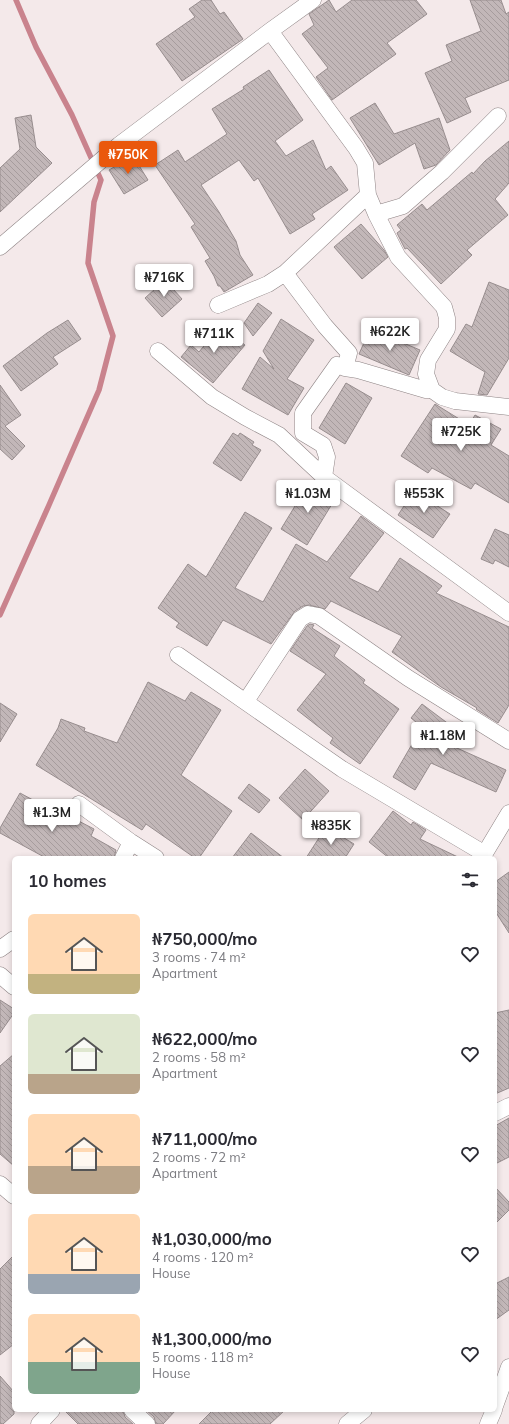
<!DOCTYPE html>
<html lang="en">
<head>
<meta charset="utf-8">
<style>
  body { margin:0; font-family:Mulish,sans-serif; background:#f7f7f7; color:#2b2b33; height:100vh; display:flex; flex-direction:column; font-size:15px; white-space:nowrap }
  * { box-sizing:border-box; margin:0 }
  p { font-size:13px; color:#7c7c81 }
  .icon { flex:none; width:22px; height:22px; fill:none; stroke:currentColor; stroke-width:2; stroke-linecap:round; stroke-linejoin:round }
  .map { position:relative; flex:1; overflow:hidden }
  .side { position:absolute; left:12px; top:856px; width:485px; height:556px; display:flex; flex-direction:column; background:#fff; border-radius:6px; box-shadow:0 2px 6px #0003 }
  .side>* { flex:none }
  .price { position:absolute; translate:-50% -34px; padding:0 9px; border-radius:4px; background:#fff; color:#222; font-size:13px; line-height:26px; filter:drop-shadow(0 1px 2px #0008) }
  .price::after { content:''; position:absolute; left:50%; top:24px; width:12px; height:9px; margin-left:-6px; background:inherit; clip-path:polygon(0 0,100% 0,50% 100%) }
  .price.active { background:#ea580c; color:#fff }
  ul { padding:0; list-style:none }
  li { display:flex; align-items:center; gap:12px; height:100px; padding:0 16px }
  li span { display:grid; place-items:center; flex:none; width:112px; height:80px; border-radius:6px; color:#555 }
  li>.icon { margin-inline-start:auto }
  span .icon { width:48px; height:48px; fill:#fffc; stroke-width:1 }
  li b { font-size:17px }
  h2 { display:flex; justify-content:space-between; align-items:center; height:48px; padding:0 16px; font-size:17px }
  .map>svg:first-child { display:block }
</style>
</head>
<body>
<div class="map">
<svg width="509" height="1424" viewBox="0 0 509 1424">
  <defs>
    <pattern id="building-back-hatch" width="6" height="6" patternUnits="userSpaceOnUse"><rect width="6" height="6" fill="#c2b7b8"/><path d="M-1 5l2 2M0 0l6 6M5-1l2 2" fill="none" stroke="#a69c9d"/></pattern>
  </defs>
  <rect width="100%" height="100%" fill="#f4e9ea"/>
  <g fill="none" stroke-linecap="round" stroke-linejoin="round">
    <!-- stream -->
    <path stroke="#c9838d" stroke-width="5.5" d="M0 615 49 505 99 390 113 336 88 263 94 202 101 180 72 115 36 47 16 0"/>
  </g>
  <!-- building -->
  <path fill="url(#building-back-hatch)" stroke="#978d8e" d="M202 0H211L220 14 224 12 243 39 182 81 156 44 195 17 189 9Z
    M329 0 336 12 352 0H416L427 14 387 43 396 54 332 100 316 77 328 68 302 34 314 25 309 14Z
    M470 0H501L506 14 509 12V80L465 98 471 112 447 123 425 73 452 61 446 45 481 31Z
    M269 70 303 120 275 141 286 156 313 140 326 170 331 166 348 190 312 214 315 219 290 234 258 178 254 181 239 160 201 185 219 212 236 241 240 255 253 275 224 292 220 286H218L214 276 205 261 210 258 191 227 195 224 155 165 178 150 185 162 227 134 212 109 244 89 243 87Z
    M375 103 394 134 439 118 450 150 436 165 424 169 415 143 379 165 350 118Z
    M31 115 36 147 52 163 0 212V168L20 149 15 118Z
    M509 141V183L495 199 508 215 467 250 472 255 441 284 407 248 405 249 397 233 401 230 397 225 422 204 427 210 472 172 473 174 485 161Z
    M133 156 148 180 124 194 109 170Z
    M361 224 384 250 388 257 362 279 334 247Z
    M165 280 182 299 162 317 145 298Z
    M489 282 509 290V358L487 395 478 394 485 372 450 351 466 324 472 327Z
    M258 303 272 313 253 336 244 323Z
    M281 319 314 340 287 379 304 388 288 415 242 389 260 357 274 369 263 351Z
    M68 320 81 339 53 357 58 364 21 391 3 366 47 333Z
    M220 326 245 345 213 383 181 357 191 345 199 352Z
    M370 329 420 350 409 375 359 354Z
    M346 383 372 398 345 444 319 428Z
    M0 385 21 415 5 426 25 446 12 460 0 449Z
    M435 404 469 425 475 415 501 429 491 445 509 456V503L475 483 471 489 432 468 428 473 401 456Z
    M233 433 238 436 240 433 254 442 252 445 261 450 241 481 213 463Z
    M309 483 335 499 307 545 281 529Z
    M414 491 450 514 433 538 398 515Z
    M245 512 272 528 235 588 263 602 296 544 327 562 361 516 384 533 349 578 378 592 400 558 442 586 436 593 509 627V705L498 723 476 709 477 708 441 687 392 652 402 636 331 601 325 609 309 605 303 606 295 611 271 644 223 620 207 646 176 627 179 623 158 608 188 564 206 577Z
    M495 529 509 535V567L495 560 493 564 481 559Z
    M310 624 314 625 312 628 340 646 334 656 365 680 363 683 399 709 360 764 330 743 333 738 297 710 326 674 290 651 307 626Z
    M148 682 185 701 191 692 221 710 181 775 232 811 199 858H195L146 824 142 830 36 765 58 728 61 719 85 728 84 731 117 743Z
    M0 703 17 714 0 742Z
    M422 704 450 725 439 740 506 770 496 792 431 763 415 790 393 777 422 727 411 718Z
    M305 769 329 791 303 820 279 798Z
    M249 784 270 800 259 813 238 798Z
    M20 793 68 819 69 816 94 829 91 836 116 850 114 858H46L0 833V828Z
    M393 811 411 825 413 822 426 830 420 839 460 858H389L369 842Z
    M326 827 354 844 345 858H306Z
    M251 833 284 858H232Z
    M509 872V933L495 911V882Z
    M0 1000 14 1009V1013L0 1033Z
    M509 1010V1088L495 1094V1013Z
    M14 1054V1166L0 1154V1066Z
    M509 1118V1157L495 1164V1126Z
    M495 1187 509 1202V1210L495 1224Z
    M14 1255V1344L0 1355V1269Z
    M509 1277V1310L495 1320V1284Z
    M0 1376 14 1392V1414L3 1424H0Z
    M64 1410H123L125 1417 133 1424H78Z
    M146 1410H176L163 1424H156L154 1417Z
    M213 1410H285L270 1424H199Z"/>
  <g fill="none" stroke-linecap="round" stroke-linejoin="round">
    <!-- minor casing -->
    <g stroke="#8d8384" stroke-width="17">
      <path id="minor" d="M270 31 356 148 365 163 368 195 376 214 398 257 444 307 447 318V329L428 360 426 374 432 390 442 397 455 401 509 407
        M376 214 403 206 442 172 498 116
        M0 247 119 145 270 31 313 0
        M285 273 325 326 349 353 345 368 337 365 303 413V433L323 445 327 457 324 477 509 613
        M218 305 268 284 285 273 368 195
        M158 351 212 397 245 417 279 435 324 477
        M345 368 358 370 426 390H432
        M178 655 342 769 485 854
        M246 701 300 619 308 614 319 616 408 678 509 741
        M79 804 131 842 156 858
        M123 858 131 842
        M482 858 509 813
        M0 949 14 939
        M0 975 14 987
        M495 1113 509 1106
        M0 1184 14 1196
        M495 1406 509 1367
        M132 1410 147 1424
        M39 1424 52 1410
        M347 1424 364 1410
        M488 1424 494 1410"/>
    </g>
    <!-- minor -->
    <use href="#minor" stroke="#fff" stroke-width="16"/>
  </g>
</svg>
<b class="price active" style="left:128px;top:175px">₦750K</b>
<b class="price" style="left:164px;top:298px">₦716K</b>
<b class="price" style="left:390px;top:352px">₦622K</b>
<b class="price" style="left:214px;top:354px">₦711K</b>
<b class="price" style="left:461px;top:452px">₦725K</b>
<b class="price" style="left:308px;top:514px">₦1.03M</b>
<b class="price" style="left:424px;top:514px">₦553K</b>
<b class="price" style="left:443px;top:756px">₦1.18M</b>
<b class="price" style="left:52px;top:833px">₦1.3M</b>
<b class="price" style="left:331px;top:846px">₦835K</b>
<section class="side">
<h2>10 homes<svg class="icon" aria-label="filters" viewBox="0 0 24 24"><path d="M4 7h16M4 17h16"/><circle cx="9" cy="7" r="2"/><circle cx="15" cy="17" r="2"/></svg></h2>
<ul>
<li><span style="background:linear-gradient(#ffd9b3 75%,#c2b280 0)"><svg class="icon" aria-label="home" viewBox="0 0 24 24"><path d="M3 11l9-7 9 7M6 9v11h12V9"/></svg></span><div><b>₦750,000/mo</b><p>3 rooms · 74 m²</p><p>Apartment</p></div><svg class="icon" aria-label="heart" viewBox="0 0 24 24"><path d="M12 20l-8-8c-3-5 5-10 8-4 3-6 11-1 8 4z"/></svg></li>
<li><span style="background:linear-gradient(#dfe7d0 75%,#b9a48a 0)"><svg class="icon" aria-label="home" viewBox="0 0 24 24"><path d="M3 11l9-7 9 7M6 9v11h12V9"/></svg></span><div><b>₦622,000/mo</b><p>2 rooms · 58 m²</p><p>Apartment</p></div><svg class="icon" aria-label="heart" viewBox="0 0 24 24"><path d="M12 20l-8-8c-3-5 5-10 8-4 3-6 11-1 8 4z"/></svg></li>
<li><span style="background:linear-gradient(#ffd9b3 65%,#b9a48a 0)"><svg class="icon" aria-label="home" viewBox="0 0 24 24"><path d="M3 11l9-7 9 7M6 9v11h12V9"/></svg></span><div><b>₦711,000/mo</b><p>2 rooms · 72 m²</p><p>Apartment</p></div><svg class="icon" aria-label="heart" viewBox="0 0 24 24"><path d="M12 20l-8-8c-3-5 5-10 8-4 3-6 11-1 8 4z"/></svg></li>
<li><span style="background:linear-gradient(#ffd9b3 75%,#9aa5b1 0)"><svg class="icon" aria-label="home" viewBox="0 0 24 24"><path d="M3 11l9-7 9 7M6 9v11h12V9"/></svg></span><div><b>₦1,030,000/mo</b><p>4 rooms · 120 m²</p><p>House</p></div><svg class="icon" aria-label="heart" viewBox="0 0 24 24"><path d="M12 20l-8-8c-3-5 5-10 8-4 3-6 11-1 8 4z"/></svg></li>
<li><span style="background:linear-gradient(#ffd9b3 60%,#7fa58c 0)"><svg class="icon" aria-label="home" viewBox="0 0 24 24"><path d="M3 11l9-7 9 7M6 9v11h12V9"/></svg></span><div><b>₦1,300,000/mo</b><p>5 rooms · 118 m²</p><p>House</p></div><svg class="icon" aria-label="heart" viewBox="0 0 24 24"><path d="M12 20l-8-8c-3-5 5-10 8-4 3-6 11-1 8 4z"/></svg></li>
</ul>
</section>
</div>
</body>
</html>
